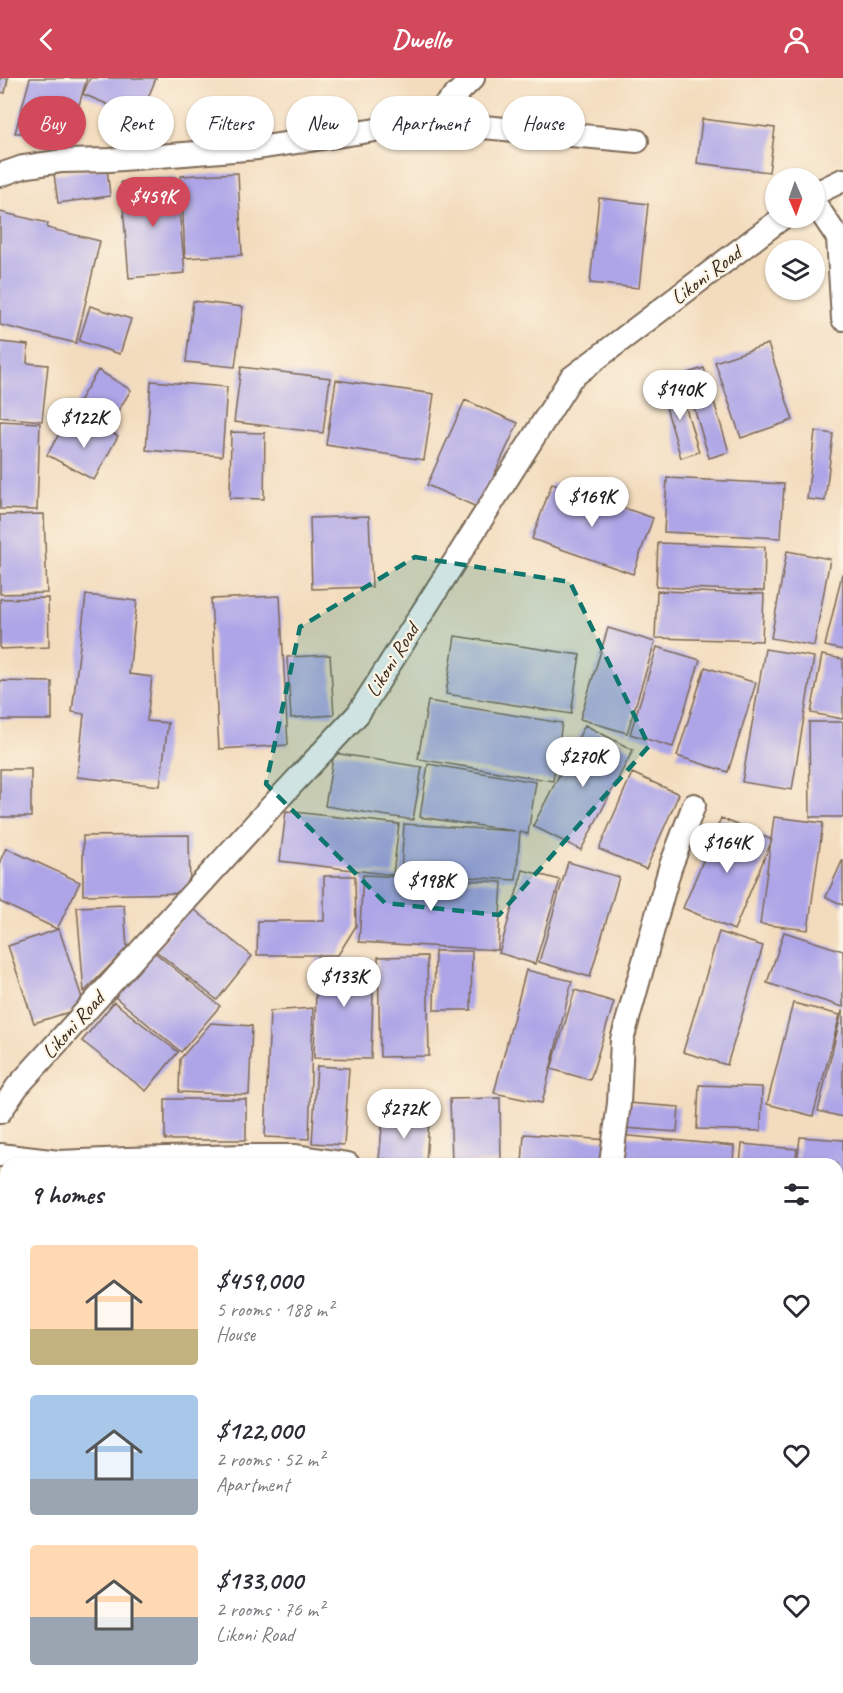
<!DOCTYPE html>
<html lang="en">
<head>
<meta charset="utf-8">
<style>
  body { margin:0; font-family:Caveat,sans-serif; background:#f7f7f7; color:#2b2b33; height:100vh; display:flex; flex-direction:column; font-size:22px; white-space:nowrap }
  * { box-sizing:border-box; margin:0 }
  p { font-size:20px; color:#7c7c81 }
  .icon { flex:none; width:33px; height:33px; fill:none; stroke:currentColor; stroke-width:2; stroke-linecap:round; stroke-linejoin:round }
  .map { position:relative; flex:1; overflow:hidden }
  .details { position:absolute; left:0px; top:1080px; width:843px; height:536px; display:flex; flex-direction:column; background:#fff; border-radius:18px 18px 0 0; box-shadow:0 2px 4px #0004 }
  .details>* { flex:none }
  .top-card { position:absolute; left:18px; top:18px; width:807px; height:54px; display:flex; gap:12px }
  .needle { width:39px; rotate:178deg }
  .fabs { position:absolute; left:765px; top:90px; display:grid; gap:12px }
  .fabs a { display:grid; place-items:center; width:60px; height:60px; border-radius:50%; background:#fff; box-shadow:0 2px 4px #0004; font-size:30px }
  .price { position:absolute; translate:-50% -51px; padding:0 14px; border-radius:21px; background:#fff; color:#222; font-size:20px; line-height:39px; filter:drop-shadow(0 2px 3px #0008) }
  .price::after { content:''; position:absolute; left:50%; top:36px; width:18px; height:14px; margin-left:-9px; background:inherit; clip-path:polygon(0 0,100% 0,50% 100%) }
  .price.current { background:#d1495b; color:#fff }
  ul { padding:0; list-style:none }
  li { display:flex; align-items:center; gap:18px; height:150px; padding:0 30px }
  li span { display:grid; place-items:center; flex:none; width:168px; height:120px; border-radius:6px; color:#555 }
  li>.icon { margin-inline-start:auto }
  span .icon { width:72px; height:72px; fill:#fffc; stroke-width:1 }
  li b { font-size:26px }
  h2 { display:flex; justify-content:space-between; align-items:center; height:72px; padding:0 30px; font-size:26px }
  .tag { padding:0 21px; border-radius:27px; background:#fff; box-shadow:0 2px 4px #0004; font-size:21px; line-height:54px }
  .tag.current { background:#d1495b; color:#fff }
  header { display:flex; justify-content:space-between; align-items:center; height:78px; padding:0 30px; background:#d1495b; color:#fff; font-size:27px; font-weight:600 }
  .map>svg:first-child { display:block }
</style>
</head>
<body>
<header><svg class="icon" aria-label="back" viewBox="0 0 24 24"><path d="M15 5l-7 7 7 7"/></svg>Dwello<svg class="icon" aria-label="person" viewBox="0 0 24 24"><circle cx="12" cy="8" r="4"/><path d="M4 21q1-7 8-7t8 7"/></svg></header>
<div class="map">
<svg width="843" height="1615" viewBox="0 0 843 1615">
  <rect width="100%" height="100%" fill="#fcf5e5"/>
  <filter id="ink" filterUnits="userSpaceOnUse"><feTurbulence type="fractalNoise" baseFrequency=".0167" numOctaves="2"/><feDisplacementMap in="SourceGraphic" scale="12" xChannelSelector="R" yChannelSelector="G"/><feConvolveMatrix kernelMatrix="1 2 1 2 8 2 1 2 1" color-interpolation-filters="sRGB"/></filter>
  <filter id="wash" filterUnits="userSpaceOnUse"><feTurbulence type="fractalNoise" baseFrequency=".008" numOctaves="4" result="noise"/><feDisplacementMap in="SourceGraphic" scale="24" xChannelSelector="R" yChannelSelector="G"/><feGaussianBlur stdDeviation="1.35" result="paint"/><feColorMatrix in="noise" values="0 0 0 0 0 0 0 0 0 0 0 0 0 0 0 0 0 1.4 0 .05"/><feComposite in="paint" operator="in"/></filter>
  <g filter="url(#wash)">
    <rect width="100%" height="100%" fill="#f3dcbd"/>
    <g id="blocks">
      <!-- building -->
      <path fill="#ada5e7" d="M0 0H8L5 15 0 14Z
        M30 0H87L71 54 15 55Z
        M90 0H156L140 40 83 16Z
        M702 41 775 50 769 94 697 85Z
        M107 90 110 118 58 125 54 96Z
        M238 95 242 177 185 180 181 98Z
        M176 99 185 195 129 200 121 104Z
        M599 120 648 126 639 210 590 205Z
        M0 134 48 145 47 150 100 163 76 265 0 247Z
        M193 223 243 229 235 289 186 284Z
        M90 228 131 241 120 276 79 263Z
        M0 264 28 267 27 285 48 287 42 343 0 339Z
        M768 266 793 342 741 360 715 284Z
        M241 289 330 300 323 355 234 344Z
        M704 290 729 374 709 380 684 296Z
        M98 292 131 312 109 348 76 328Z
        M336 302 434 316 424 382 326 367Z
        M151 303 227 309 222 378 146 372Z
        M679 307 699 374 681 380 661 312Z
        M465 322 518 345 479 430 427 407Z
        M86 341 118 358 94 402 47 377 62 351 76 359Z
        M0 343 40 345 37 432 0 431Z
        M815 353 833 356 825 423 807 421Z
        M231 354 265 355 264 421 230 420Z
        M667 400 784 406 781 460 664 454Z
        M552 405 653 440 633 496 532 461Z
        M44 436 47 515 0 516V437Z
        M369 438 372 509 312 511 310 440Z
        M658 465 765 469 764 513 656 509Z
        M787 473 830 481 814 568 771 560Z
        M842 496H843V572L825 568Z
        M657 513 764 516 762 563 655 560Z
        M86 517 137 523 129 596 152 599 147 643 168 645 160 708 77 699 84 636 72 634Z
        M280 518 288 667 219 671 211 521Z
        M48 520 49 569 0 571V521Z
        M608 550 655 564 627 655 580 641Z
        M455 558 580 577 571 636 446 616Z
        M657 569 700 582 673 669 630 656Z
        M765 571 814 579 792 712 742 704Z
        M330 577 334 637 291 640 287 579Z
        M822 577 843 581V641L811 635Z
        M705 589 756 605 728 694 677 678Z
        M0 603 52 604V642H0Z
        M428 623 562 645 553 703 418 681Z
        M809 644H843V739H810Z
        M585 647 633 672 581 772 533 748Z
        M334 675 422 689 413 742 325 728Z
        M428 686 536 704 528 756 520 754 516 802 401 795 404 746 515 753 420 739Z
        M0 691H31V739H0Z
        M632 695 679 716 646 791 599 771Z
        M286 733 399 746 393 797 280 783Z
        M774 739 823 745 808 852 760 846Z
        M721 740 772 762 734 852 683 830Z
        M189 757 190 815 83 817V758Z
        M6 770 80 804 57 851 0 824V783Z
        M843 781V827L826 819Z
        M568 784 619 799 590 899 539 884Z
        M523 792 560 802 535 886 499 875Z
        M363 797 502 804 498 872 359 864Z
        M324 798H355L356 848 338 877H257L258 843H324Z
        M124 827 127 870 84 914 77 829Z
        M191 829 252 878 217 922 156 873Z
        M59 851 85 929 34 945 8 868Z
        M719 854 763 868 727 987 683 974Z
        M784 854 843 873V929L767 905Z
        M153 873 220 928 181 974 115 919Z
        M435 873H472L471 932H434Z
        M427 878 429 978 380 979 378 879Z
        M317 879 374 882 371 981 314 980Z
        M526 892 572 903 542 1025 494 1015Z
        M575 912 614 924 590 1002 551 991Z
        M114 924 178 974 146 1013 82 963Z
        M793 925 840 937 813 1038 767 1026Z
        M313 930 309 1061 265 1059 270 933Z
        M842 933H843V1039L818 1033Z
        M211 945 252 948 249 1017 179 1014 180 981Z
        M317 988 349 990 344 1067 312 1065Z
        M699 1007 762 1009 761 1053 697 1051Z
        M500 1020 501 1084 452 1085 450 1021Z
        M165 1021H246V1062H165Z
        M627 1025 679 1029 677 1054 625 1050Z
        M383 1039 429 1043 426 1084 379 1081Z
        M524 1056 609 1062 607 1086H522Z
        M620 1057 734 1068 733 1086H617Z
        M800 1059 843 1062V1151H837V1086H797Z
        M742 1066 797 1071 795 1086H740Z
        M0 1117 6 1118V1210L0 1209Z
        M837 1158H843V1211H837Z
        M0 1214 6 1215V1267L0 1266Z
        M837 1290H843V1342H837Z
        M837 1351 843 1352V1410L837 1408Z
        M0 1406 6 1407V1456L0 1455Z
        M837 1417 843 1418V1472L837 1471Z
        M837 1475 843 1476V1535L837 1534Z
        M0 1496H6V1549H0Z
        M837 1538 843 1539V1589L837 1588Z
        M25 1610H125L141 1615H23Z
        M163 1610H207L187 1615H164Z
        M309 1610H366L367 1615H310Z
        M373 1610H421V1615H374Z
        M495 1610H511L510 1615H493Z
        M517 1610H572L571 1615H515Z
        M254 1611 255 1615H238V1614Z"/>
    </g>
  </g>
  <g filter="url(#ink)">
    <use href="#blocks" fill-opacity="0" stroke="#7b6856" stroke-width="1.5"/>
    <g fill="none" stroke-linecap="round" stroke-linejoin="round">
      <!-- service casing -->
      <g stroke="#7b6856" stroke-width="15">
        <path id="service" d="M0 1591 6 1577"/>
      </g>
      <!-- minor casing -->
      <g stroke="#7b6856" stroke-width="26">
        <path id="minor" d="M428 44 473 0
          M0 97 23 89 62 83 110 82 258 70 428 44 637 63
          M814 116 843 102
          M814 124 838 160 843 241
          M0 1034 17 1009 269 731 358 636 571 300 782 140
          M0 1077 59 1084 127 1081 247 1078H296L348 1086
          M611 1086 619 1025 622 962 670 790 694 727"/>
      </g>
      <!-- service -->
      <use href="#service" stroke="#fff" stroke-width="12"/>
      <!-- minor -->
      <use href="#minor" stroke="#fff" stroke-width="22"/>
    </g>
  </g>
  <!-- marked area -->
  <path fill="#0f766e" fill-opacity="0.2" stroke="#0f766e" stroke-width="4.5" stroke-dasharray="12 8" stroke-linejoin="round" d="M415 479 570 504 649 668 499 837 385 825 266 706 300 549Z"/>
  <g text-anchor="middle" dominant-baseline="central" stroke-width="4.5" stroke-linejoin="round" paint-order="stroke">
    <!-- street labels -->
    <g font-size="21" fill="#3b2a1e" stroke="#fcf5e5">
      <text transform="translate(706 197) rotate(-37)">Likoni Road</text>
      <text transform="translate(392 582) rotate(-58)">Likoni Road</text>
      <text transform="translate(73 947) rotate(-48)">Likoni Road</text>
    </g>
  </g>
</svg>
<div class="fabs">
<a><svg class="needle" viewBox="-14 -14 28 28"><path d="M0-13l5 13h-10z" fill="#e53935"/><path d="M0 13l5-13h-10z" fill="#7c7c81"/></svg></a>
<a><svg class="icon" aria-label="layers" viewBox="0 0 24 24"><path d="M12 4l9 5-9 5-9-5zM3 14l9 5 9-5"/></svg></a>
</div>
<b class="price current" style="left:153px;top:150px">$459K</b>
<b class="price" style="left:680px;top:343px">$140K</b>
<b class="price" style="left:84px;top:371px">$122K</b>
<b class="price" style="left:592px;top:450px">$169K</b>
<b class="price" style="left:583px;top:710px">$270K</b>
<b class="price" style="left:727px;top:796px">$164K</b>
<b class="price" style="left:431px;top:834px">$198K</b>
<b class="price" style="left:344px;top:930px">$133K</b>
<b class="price" style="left:404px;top:1062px">$272K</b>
<div class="top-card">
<a class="tag current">Buy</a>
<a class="tag">Rent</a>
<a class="tag">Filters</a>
<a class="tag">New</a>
<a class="tag">Apartment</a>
<a class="tag">House</a>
</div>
<section class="details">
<h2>9 homes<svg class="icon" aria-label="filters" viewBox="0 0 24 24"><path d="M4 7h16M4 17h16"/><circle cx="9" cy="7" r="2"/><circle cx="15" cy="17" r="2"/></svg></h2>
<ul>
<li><span style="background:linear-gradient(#ffd9b3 70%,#c2b280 0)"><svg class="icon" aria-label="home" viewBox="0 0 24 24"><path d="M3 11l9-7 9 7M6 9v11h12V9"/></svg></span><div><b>$459,000</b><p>5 rooms · 188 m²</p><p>House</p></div><svg class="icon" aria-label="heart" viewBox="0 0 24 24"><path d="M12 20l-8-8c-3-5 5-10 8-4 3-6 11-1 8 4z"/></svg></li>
<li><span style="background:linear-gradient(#a9c7e8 70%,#9aa5b1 0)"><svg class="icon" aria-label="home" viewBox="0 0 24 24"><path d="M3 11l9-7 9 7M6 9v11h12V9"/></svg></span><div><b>$122,000</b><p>2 rooms · 52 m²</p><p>Apartment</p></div><svg class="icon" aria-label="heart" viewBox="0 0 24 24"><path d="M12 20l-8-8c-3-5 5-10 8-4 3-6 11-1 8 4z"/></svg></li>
<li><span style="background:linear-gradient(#ffd9b3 60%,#9aa5b1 0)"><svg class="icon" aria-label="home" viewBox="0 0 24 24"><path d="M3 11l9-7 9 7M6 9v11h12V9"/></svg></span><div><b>$133,000</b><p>2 rooms · 76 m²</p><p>Likoni Road</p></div><svg class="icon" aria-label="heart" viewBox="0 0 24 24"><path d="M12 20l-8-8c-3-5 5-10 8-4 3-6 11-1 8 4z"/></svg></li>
</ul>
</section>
</div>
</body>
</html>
